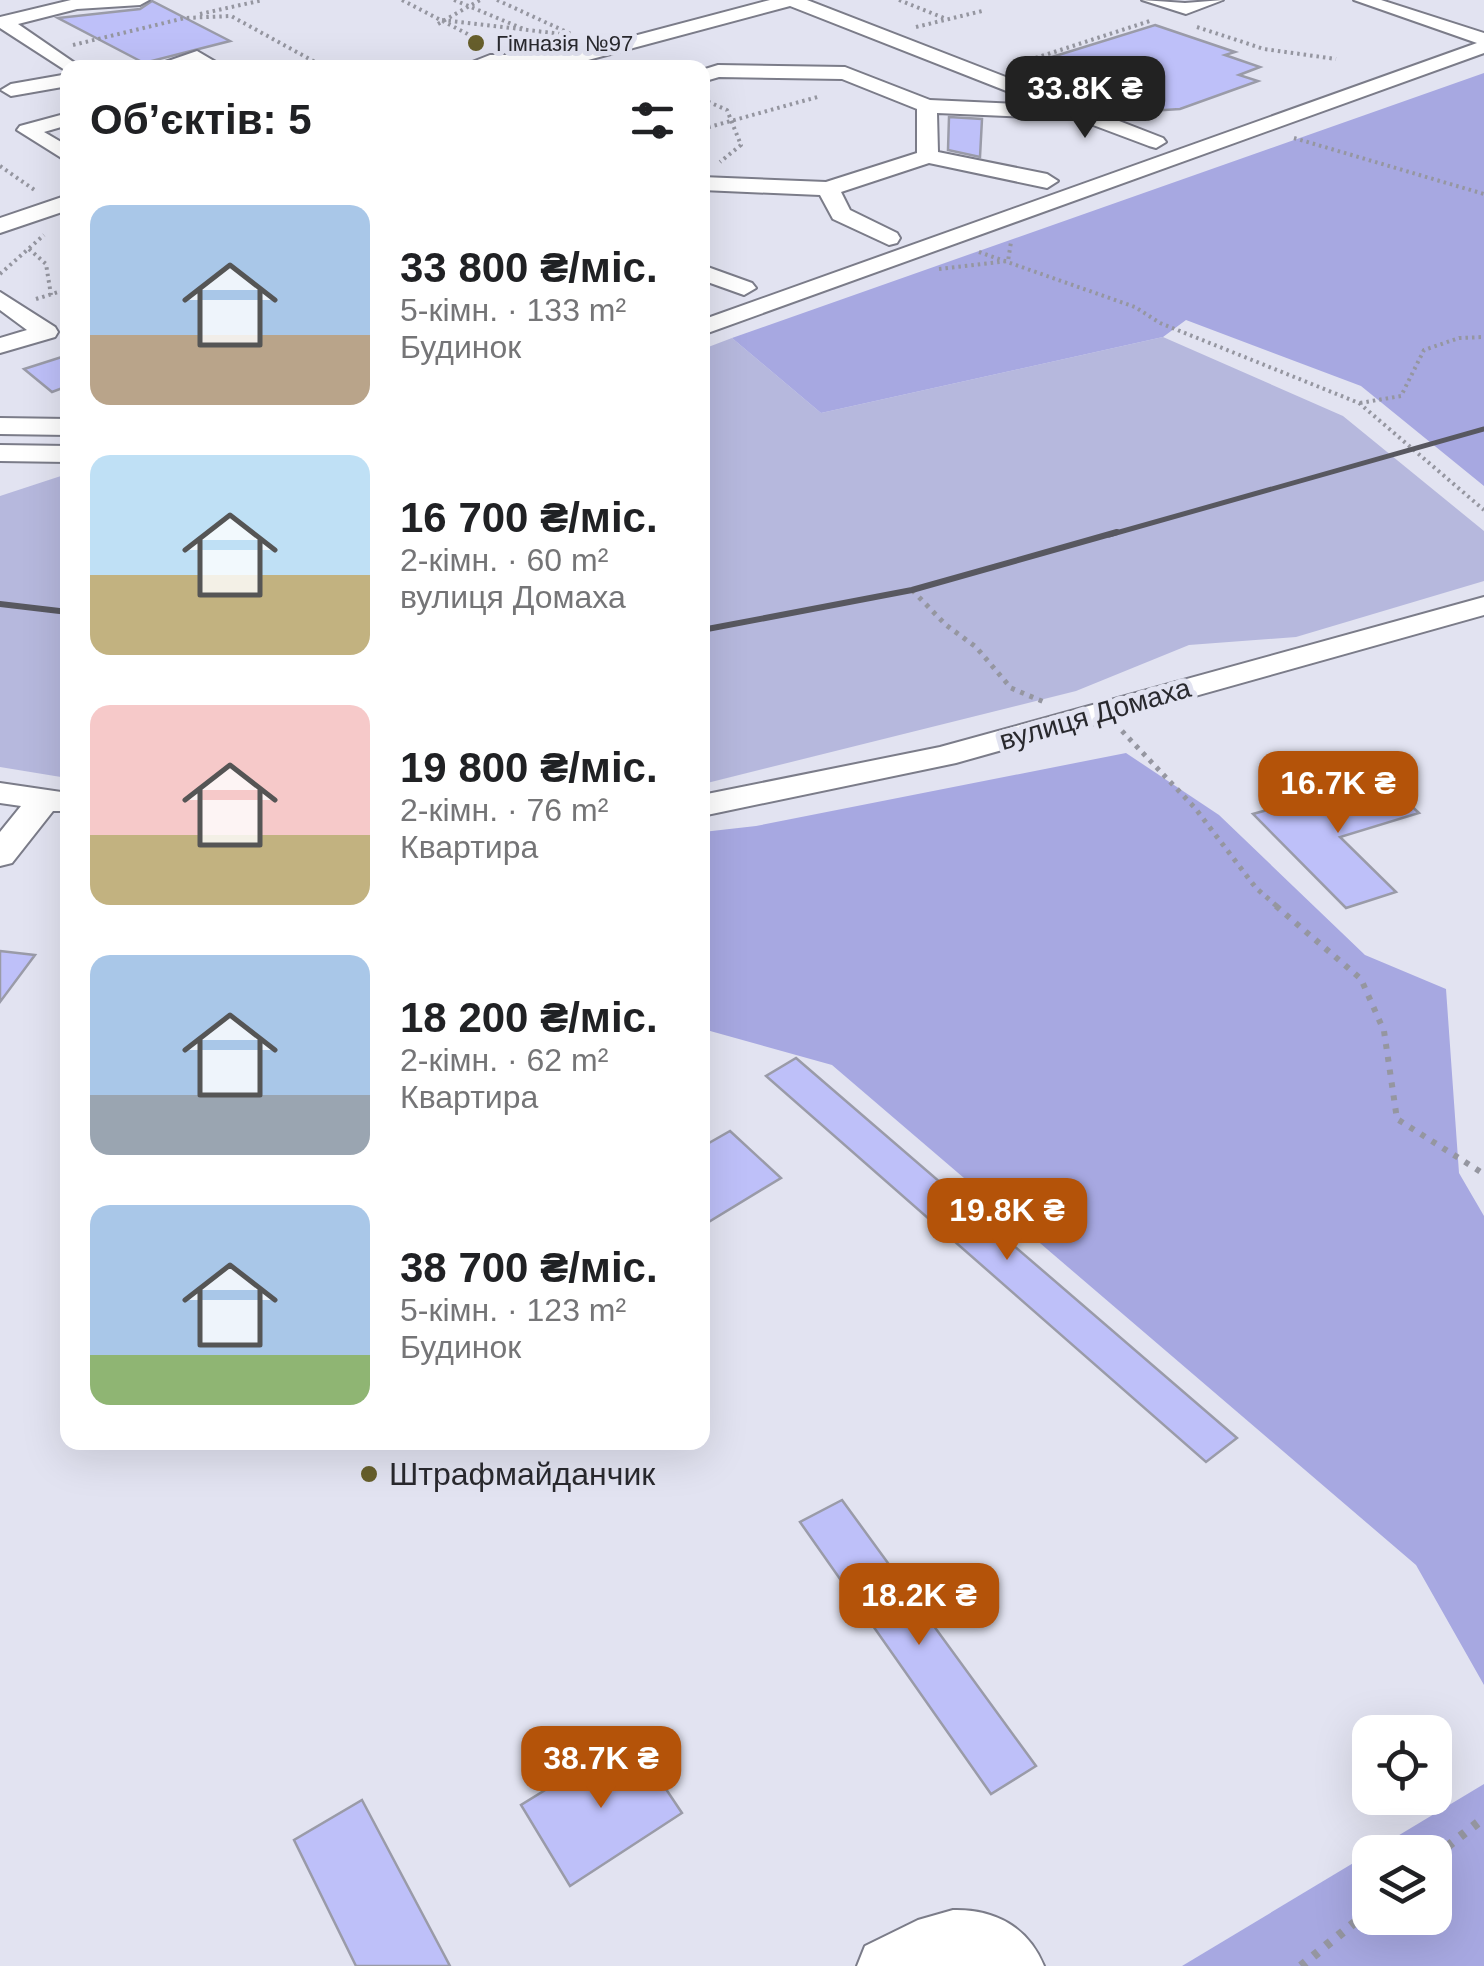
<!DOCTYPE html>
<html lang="uk">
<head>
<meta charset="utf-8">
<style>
  body { margin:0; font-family:Helvetica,sans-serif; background:#f6f6f6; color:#202124; height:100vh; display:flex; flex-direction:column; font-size:38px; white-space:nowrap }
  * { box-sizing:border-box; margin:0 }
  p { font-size:32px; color:#757577 }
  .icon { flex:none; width:55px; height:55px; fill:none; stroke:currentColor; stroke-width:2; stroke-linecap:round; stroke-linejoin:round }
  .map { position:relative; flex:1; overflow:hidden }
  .side { position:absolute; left:60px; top:60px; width:650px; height:1390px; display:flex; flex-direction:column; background:#fff; border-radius:20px; box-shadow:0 10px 40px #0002 }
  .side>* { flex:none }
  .fabs { position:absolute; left:1352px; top:1715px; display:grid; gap:20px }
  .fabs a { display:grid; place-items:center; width:100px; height:100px; border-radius:20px; background:#fff; box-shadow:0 10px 40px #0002; font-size:50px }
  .price { position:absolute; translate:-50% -85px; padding:0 22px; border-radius:20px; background:#b45309; color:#fff; font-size:32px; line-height:65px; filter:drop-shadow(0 2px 5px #0008) }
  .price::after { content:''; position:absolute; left:50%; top:60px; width:30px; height:22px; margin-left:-15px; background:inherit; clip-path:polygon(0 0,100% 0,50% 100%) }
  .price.current { background:#222; color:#fff }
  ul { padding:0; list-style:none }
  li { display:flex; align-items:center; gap:30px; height:250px; padding:0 30px }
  li span { display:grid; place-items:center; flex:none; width:280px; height:200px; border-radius:20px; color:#555 }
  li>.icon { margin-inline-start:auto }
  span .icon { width:120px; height:120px; fill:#fffc; stroke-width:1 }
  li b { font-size:42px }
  h2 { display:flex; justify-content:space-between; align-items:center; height:120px; padding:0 30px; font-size:42px }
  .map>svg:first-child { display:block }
</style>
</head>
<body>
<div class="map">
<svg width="1484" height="1966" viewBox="0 0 1484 1966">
  <rect width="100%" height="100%" fill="#e2e3f1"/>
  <!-- green -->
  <path fill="#b6b8dd" d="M1163 337 1343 416 1484 531V581L1296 637 1189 645 1076 691 703 784V349L732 338 821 413Z
    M67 474H68L67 778 0 767V496Z"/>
  <!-- forest -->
  <path fill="#a7a8e1" d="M1484 73V486L1361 386 1186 320 1163 337 821 413 732 338Z
    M1126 753 1219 815 1365 955 1446 989 1459 1173 1484 1216V1685L1416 1565 832 1065 703 1029V832L756 826Z
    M1484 1784V1966H1182L1370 1853V1918H1435V1852H1371Z"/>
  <!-- building -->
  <path fill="#bec0f9" stroke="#9a9ba8" stroke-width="2.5" d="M152 1 230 41 144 63 58 18 140 9Z
    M1155 25 1235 52 1225 55 1260 67 1239 75 1258 81 1180 109 1149 111 1074 85 1063 88 1013 69Z
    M949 117 982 119 980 157 948 150Z
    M68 355V386L52 392 24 369Z
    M1381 778 1419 813 1340 837 1396 892 1346 908 1253 814Z
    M0 951 35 955 0 1002Z
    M796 1058 1237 1438 1206 1462 766 1076Z
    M730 1131 781 1178 702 1226V1147Z
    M842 1500 1036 1766 991 1794 800 1522Z
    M631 1737 682 1813 570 1886 521 1805Z
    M362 1800 450 1966H356L294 1840Z"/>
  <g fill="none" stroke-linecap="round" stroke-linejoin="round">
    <!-- minor casing -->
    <g stroke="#7b7c89" stroke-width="4">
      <path id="minor" d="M71 0H149L140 5 77 9 18 24 82 68H68V72L0 28V17Z
        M770 0H807L1163 138 1166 142 1156 148 1149 146 1077 119 937 113 938 152 1047 174 1058 181 1047 188 929 163 841 192 850 210 897 233 900 238 897 243 889 245 833 219 820 195 702 190V177L826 182 917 153V109L842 79 719 77 702 82V70L718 65 845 67 930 100 1042 105 790 6 562 67 457 68 490 55H562Z
        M1142 0 1185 3 1223 0 1186 14Z
        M1354 0H1381L1484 33V53L702 335V320L1477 43Z
        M197 51 226 68H202L195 64 148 68Z
        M68 74V86L11 96 1 90 11 84Z
        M68 113V125L44 132 68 146V162L17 130 20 126Z
        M68 195V210L0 233V218Z
        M702 265 752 283 756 288 744 295 702 280Z
        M0 292 55 327 58 332 55 337 0 353V338L27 330 0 310Z
        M0 418 68 419V435L0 434Z
        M0 445 68 446V462L0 461Z
        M1484 597V615L956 763 702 816V795L940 747Z
        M0 783 68 793V811H53L12 863 0 866V832L21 806 0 803Z
        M953 1910C995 1909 1028 1927 1044 1966H857L865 1946 918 1920Z"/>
    </g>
    <!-- path-far3 -->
    <path stroke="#9596a0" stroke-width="4" stroke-dasharray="2.5 4" stroke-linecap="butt" d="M402 0 483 42
      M454 0 526 30
      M497 0 571 34
      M899 0 944 18
      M200 14 263 0
      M442 20 570 35
      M438 24 480 0
      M916 27 982 11
      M1197 27 1264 49 1336 59
      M73 45 185 18 231 16 326 68
      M1017 64 1153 20
      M702 99 727 110 741 145 720 162
      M702 129 821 96
      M1294 138 1484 194
      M0 166 36 191
      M29 249 46 264 51 295
      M979 252 1135 307 1160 323 1359 403 1484 510
      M939 269 1008 261 1011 242
      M0 274 44 235
      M36 299 68 289
      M1360 403 1401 396 1424 350 1459 338 1484 337"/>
    <!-- path-far2 -->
    <path stroke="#9596a0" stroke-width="5" stroke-dasharray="4 6" stroke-linecap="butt" d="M912 590 946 625 976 647 1011 688 1044 702
      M1122 731 1195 808 1256 888 1279 908"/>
    <!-- path-far1 -->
    <path stroke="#9596a0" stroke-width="6" stroke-dasharray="5 8" stroke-linecap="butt" d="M1276 906 1361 979 1384 1031 1397 1119 1484 1174"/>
    <!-- path -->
    <path stroke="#9596a0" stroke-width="9" stroke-dasharray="6 10" stroke-linecap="butt" d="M1435 1856 1484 1818
      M1301 1966 1370 1910"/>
    <!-- minor -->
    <use href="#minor" fill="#fff" fill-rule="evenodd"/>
    <!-- rail-far1 -->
    <path stroke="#585860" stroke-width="5" d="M1109 535 1484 429"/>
    <!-- rail -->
    <path stroke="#585860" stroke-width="6" d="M0 604 68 612
      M702 630 912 590 1117 532"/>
  </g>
  <!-- markers -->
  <g fill="#675f2c" stroke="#e2e3f1" stroke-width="4">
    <circle cx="476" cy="43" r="10"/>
    <circle cx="369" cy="1474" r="10"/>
  </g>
  <g text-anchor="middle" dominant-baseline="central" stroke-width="10" stroke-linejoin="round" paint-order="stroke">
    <!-- far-poi labels -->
    <g font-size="22" fill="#29292e" stroke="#e2e3f1" text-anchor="start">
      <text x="496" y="43">Гімназія №97</text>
    </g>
    <!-- street labels -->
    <g font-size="28" fill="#29292e" stroke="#e2e3f1">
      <text transform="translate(1095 714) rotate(-16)">вулиця Домаха</text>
    </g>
    <!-- near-poi labels -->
    <g font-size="32" fill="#29292e" stroke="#e2e3f1" text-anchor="start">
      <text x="389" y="1474">Штрафмайданчик</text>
    </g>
  </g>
</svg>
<div class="fabs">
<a><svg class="icon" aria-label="locate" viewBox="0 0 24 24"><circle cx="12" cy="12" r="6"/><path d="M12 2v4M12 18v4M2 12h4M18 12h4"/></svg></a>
<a><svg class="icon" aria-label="layers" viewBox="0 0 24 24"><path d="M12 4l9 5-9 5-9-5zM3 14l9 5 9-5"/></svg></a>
</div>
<b class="price current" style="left:1085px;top:141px">33.8K ₴</b>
<b class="price" style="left:1338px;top:836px">16.7K ₴</b>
<b class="price" style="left:1007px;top:1263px">19.8K ₴</b>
<b class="price" style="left:919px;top:1648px">18.2K ₴</b>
<b class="price" style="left:601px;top:1811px">38.7K ₴</b>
<section class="side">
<h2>Об’єктів: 5<svg class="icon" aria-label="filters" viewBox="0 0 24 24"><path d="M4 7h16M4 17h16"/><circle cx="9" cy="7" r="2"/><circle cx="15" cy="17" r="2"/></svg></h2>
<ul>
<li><span style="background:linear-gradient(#a9c7e8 65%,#b9a48a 0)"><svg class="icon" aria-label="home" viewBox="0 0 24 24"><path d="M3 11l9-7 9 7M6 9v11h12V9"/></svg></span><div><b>33 800 ₴/міс.</b><p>5-кімн. · 133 m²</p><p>Будинок</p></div></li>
<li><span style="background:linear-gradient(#bfe0f5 60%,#c2b280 0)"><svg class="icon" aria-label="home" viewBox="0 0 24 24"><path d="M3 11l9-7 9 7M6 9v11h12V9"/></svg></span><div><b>16 700 ₴/міс.</b><p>2-кімн. · 60 m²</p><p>вулиця Домаха</p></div></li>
<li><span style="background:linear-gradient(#f6c9c9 65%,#c2b280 0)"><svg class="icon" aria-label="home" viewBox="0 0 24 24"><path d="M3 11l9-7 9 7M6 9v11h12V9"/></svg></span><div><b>19 800 ₴/міс.</b><p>2-кімн. · 76 m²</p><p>Квартира</p></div></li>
<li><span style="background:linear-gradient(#a9c7e8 70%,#9aa5b1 0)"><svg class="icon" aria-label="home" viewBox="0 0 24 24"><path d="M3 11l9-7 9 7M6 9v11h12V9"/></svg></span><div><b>18 200 ₴/міс.</b><p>2-кімн. · 62 m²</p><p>Квартира</p></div></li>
<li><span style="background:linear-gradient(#a9c7e8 75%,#8fb573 0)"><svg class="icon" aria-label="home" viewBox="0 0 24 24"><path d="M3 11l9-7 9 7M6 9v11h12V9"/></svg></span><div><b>38 700 ₴/міс.</b><p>5-кімн. · 123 m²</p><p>Будинок</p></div></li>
</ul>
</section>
</div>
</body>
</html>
